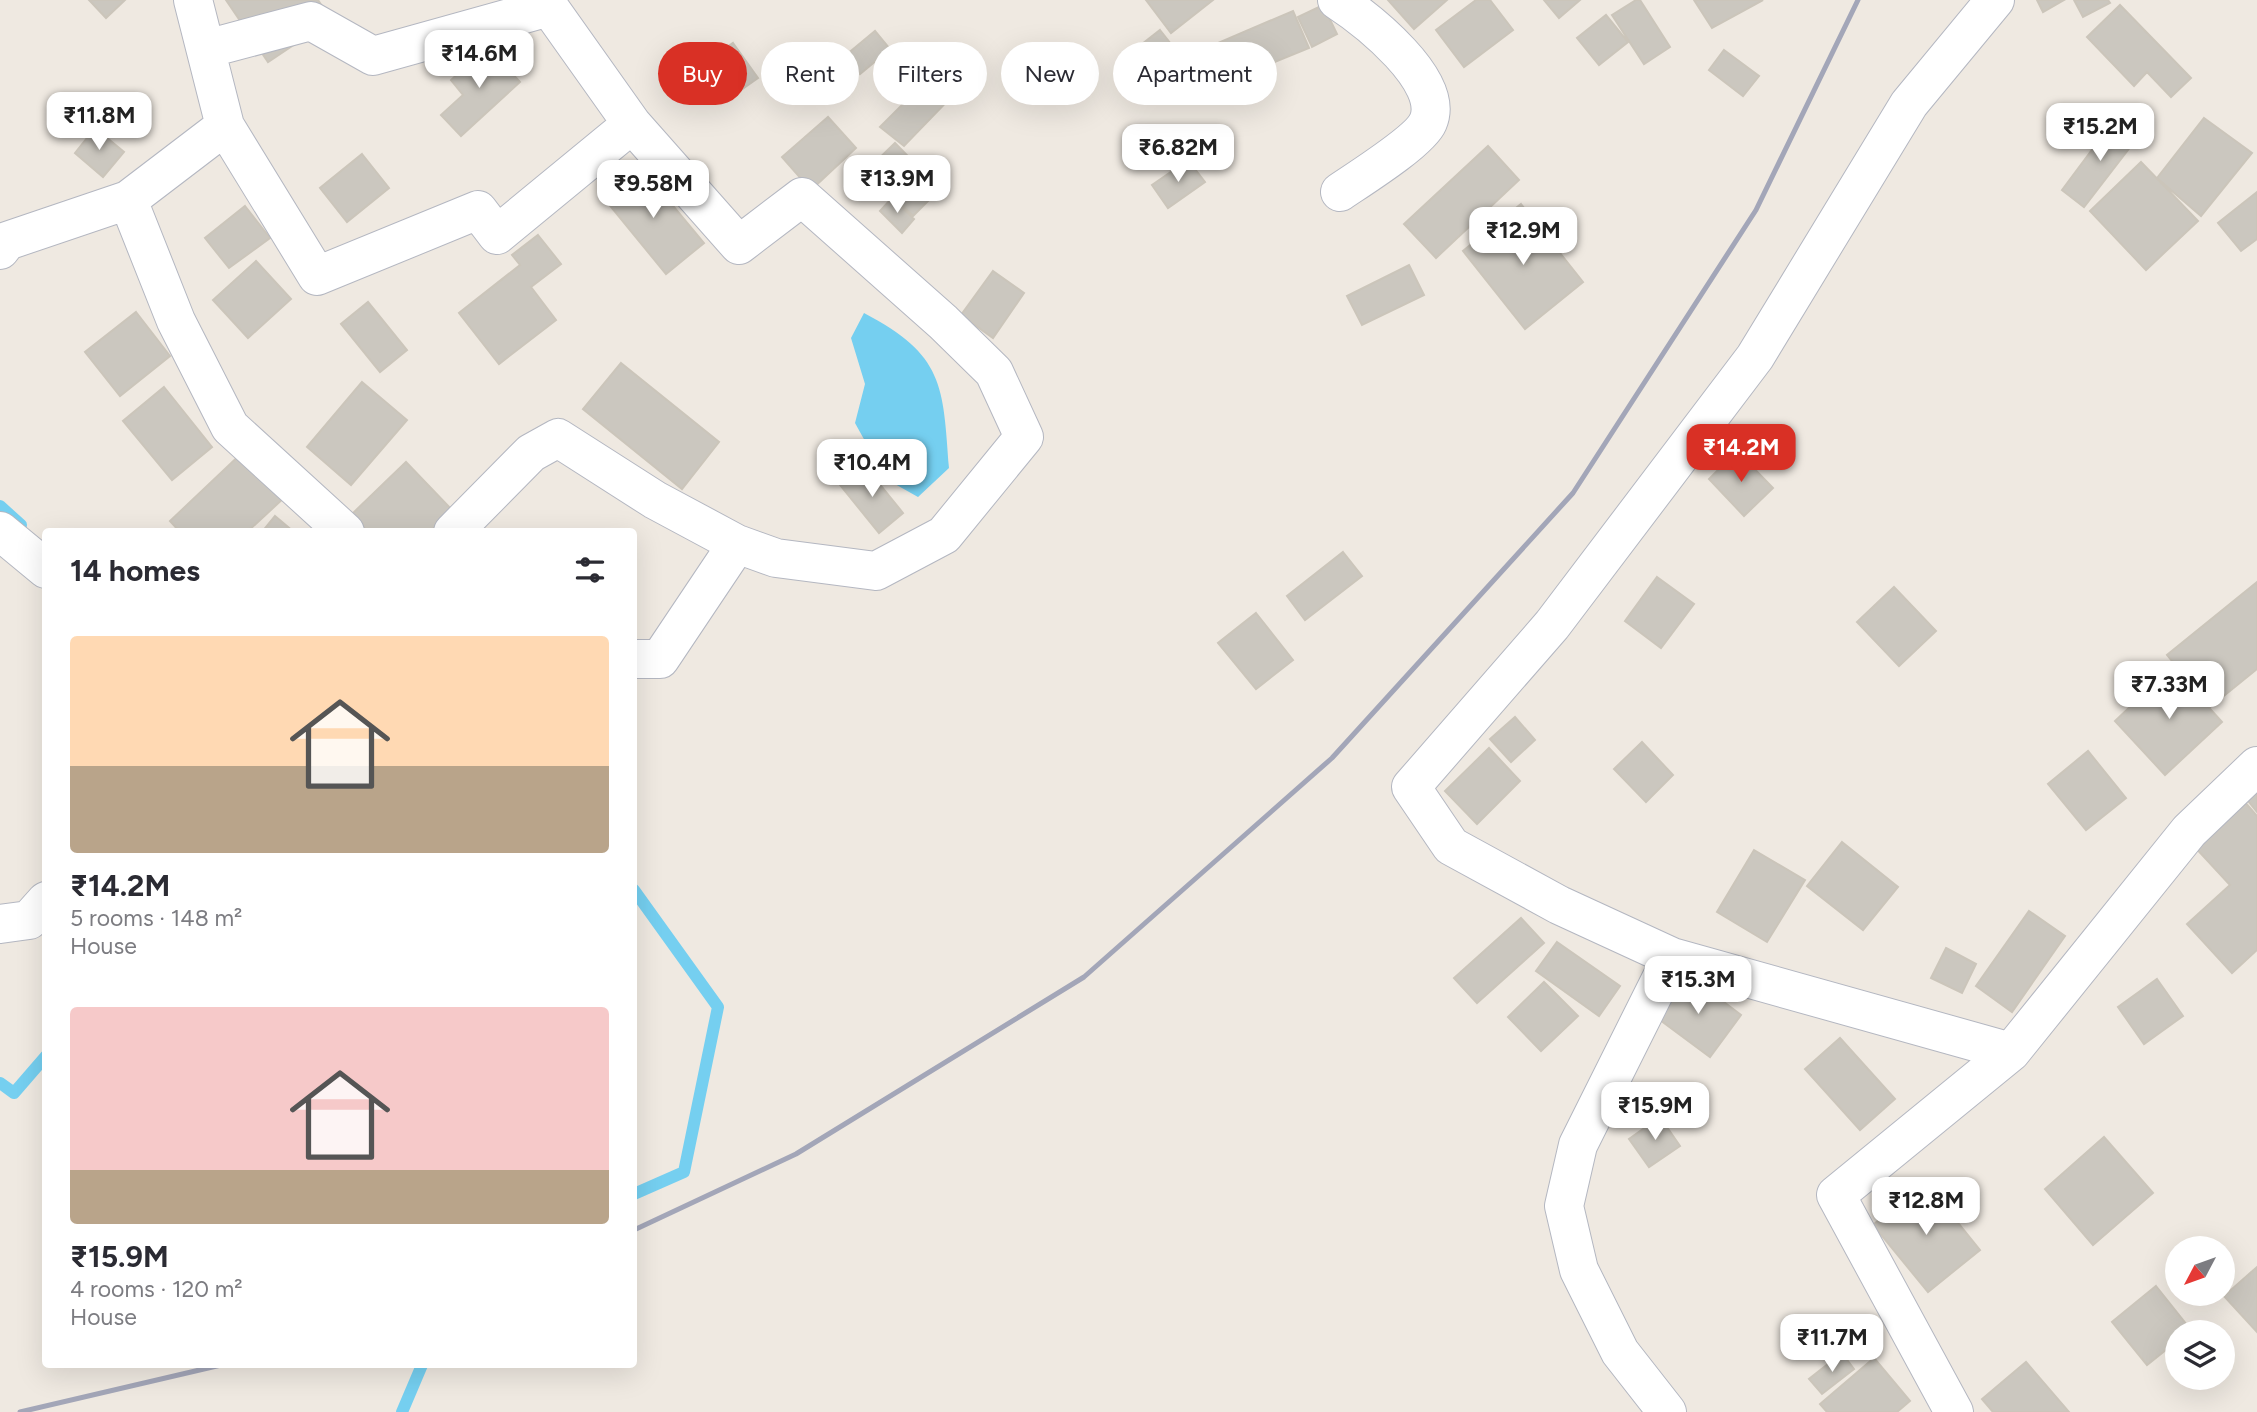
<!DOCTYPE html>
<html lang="en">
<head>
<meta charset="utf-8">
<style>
  body { margin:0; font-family:Figtree,sans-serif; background:#f7f7f7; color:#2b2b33; height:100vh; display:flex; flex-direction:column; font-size:26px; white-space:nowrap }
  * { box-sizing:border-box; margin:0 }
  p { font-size:23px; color:#7c7c81 }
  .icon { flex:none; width:38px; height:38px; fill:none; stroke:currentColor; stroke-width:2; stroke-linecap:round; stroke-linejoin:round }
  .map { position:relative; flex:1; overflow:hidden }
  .details { position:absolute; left:42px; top:528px; width:595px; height:840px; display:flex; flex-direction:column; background:#fff; border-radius:7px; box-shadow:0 7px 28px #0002 }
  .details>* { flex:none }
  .guide { position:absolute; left:658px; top:42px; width:665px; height:63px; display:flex; gap:14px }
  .needle { width:46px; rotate:229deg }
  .tools { position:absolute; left:2165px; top:1236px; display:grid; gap:14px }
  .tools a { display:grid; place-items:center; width:70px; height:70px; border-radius:50%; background:#fff; box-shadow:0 7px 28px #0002; font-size:35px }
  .price { position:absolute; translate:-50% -60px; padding:0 16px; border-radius:14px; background:#fff; color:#222; font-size:23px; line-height:46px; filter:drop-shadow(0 2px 4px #0008) }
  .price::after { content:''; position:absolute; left:50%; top:42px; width:21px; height:16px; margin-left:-10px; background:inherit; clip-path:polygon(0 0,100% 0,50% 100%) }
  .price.selected { background:#d93025; color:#fff }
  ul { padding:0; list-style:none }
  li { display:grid; align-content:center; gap:14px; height:371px; padding:0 28px }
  li span { display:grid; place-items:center; height:217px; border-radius:7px; color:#555 }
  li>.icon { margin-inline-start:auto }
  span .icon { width:126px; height:126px; fill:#fffc; stroke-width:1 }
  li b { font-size:30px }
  h2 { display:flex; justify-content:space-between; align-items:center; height:84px; padding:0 28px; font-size:30px }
  .chip { padding:0 24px; border-radius:32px; background:#fff; box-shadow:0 7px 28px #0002; font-size:24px; line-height:63px }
  .chip.selected { background:#d93025; color:#fff }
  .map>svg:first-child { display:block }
</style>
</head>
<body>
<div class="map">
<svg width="2257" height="1412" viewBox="0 0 2257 1412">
  <rect width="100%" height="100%" fill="#efe9e1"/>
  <!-- water -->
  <path fill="#75cff0" d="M864 313C944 355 943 385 949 468L918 497 886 479 855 423 865 384 851 338Z"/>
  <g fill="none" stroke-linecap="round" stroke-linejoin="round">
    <!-- stream -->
    <path stroke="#75cff0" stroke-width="12" d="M0 506 21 525
      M634 890 718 1007 684 1172 634 1194
      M0 1083 14 1093 46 1056
      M402 1412 422 1365"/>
  </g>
  <!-- building -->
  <path fill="#cbc7bf" stroke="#cbc5ba" stroke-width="2" d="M89 0H125L106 18Z
    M226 0H318L331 20 268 62Z
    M1146 0H1213L1171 33Z
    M1388 0H1447L1414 29Z
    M1476 0H1490L1513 30 1464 67 1436 30Z
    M1544 0H1580L1559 18Z
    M1636 0H1640L1670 47 1644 64 1612 15Z
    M1694 0H1763L1712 28Z
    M2037 0H2064L2043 12Z
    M2074 0H2108L2110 3 2083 17Z
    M1323 5 1337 34 1312 47 1298 17Z
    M2120 5 2191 78 2171 97 2147 72 2134 86 2087 37Z
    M1293 11 1309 48 1233 79 1218 43Z
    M1606 15 1628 42 1599 65 1577 38Z
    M1160 30 1193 72 1171 90 1137 48Z
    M875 31 890 49 860 74 845 56Z
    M733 43 758 78 728 99 703 64Z
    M487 47 520 82 461 136 441 115 463 95 451 80Z
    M928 50 961 87 904 146 880 127 905 102 889 88Z
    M1724 50 1759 76 1743 96 1709 70Z
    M828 117 856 148 811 190 782 157Z
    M2204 118 2252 153 2201 216 2157 178Z
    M2115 119 2138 137 2084 207 2062 190Z
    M95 128 124 152 103 177 75 153Z
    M895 143 940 189 913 216 867 170Z
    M1488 146 1519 180 1436 258 1404 224Z
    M362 154 389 188 347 222 320 188Z
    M1188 160 1205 182 1168 208 1152 185Z
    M2141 162 2198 221 2146 270 2090 211Z
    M639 165 704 243 666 274 602 196Z
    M2257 192V239L2241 251 2218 223Z
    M892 198 914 219 902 233 880 211Z
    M1521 204 1583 282 1525 329 1463 251Z
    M245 206 270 238 229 268 205 238Z
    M538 235 561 264 531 287 556 320 499 364 459 313 520 265 512 255Z
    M256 261 291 299 248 338 213 300Z
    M1409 265 1424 295 1362 325 1347 296Z
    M993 271 1024 293 993 338 961 315Z
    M368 302 407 350 380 372 341 324Z
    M136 312 170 356 120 396 85 352Z
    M621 363 719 442 682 489 583 409Z
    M362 382 407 420 351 485 307 447Z
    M164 387 212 447 172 480 123 421Z
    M244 451 286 496 247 532H180L170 521Z
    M1737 451 1773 488 1744 516 1709 479Z
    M406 462 453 511 430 532H368L352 514Z
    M864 465 903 513 879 533 840 485Z
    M275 516 294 532H262Z
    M1343 552 1362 576 1305 620 1287 596Z
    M1657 577 1694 604 1661 648 1625 621Z
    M2257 582V669L2210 707 2167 655Z
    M1894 587 1936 631 1899 666 1857 622Z
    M1256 613 1293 660 1256 689 1218 643Z
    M2172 667 2222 722 2165 775 2115 721Z
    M1515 717 1535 740 1511 762 1490 739Z
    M1642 742 1673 775 1646 802 1614 769Z
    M1489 748 1520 781 1477 824 1445 791Z
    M2088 751 2126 798 2086 830 2048 784Z
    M2257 778V812L2240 791Z
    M2243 800 2257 816V950L2232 973 2187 924 2230 885 2193 845Z
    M1842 842 1898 887 1863 930 1807 886Z
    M1754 850 1805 880 1767 942 1717 912Z
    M2029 911 2065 936 2012 1012 1976 986Z
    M1521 918 1544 943 1477 1003 1454 978Z
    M1557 942 1620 986 1599 1016 1536 971Z
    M1946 948 1976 964 1962 993 1931 978Z
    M1687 974 1741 1015 1710 1057 1656 1017Z
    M2157 979 2183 1016 2144 1044 2118 1007Z
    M1544 982 1578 1016 1541 1051 1508 1017Z
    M1840 1038 1895 1099 1860 1130 1805 1069Z
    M1660 1117 1680 1146 1649 1167 1629 1139Z
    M2104 1137 2153 1193 2093 1245 2045 1189Z
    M1925 1182 1980 1250 1928 1292 1873 1225Z
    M2257 1267V1332L2224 1296Z
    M2156 1286 2191 1330 2177 1332V1341L2147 1365 2112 1322Z
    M1842 1353 1854 1369 1822 1394 1809 1379Z
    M1874 1358 1910 1401 1897 1412H1827L1820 1404Z
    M2026 1362 2069 1412H1993L1982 1399Z"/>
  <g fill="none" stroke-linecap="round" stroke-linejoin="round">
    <!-- street casing -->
    <g stroke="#b4b7c1" stroke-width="40">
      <path id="street" d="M193 0 225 126 128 200 176 321 230 427 345 532
        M1337 0C1366 19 1446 81 1428 122 1420 141 1359 179 1340 192
        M1995 0 1909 104 1755 357 1552 625 1411 787 1451 846 1559 905 1672 957 2011 1052
        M206 49 311 21 373 56 549 7 632 124
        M225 126 317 276 478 210 497 235 632 124 739 245 802 197 943 322 994 372 1024 437 944 535 876 571 776 558 737 544
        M0 250 7 241 128 200
        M0 531 46 569
        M453 532 531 453 558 438 655 500 737 544 660 659H634
        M0 924 29 920 46 901
        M1667 1412 1620 1352 1579 1270 1564 1206 1578 1145 1672 957
        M1954 1412 1836 1195 2011 1052 2189 831 2257 766"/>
    </g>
    <!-- street -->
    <use href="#street" stroke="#fff" stroke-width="38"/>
    <!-- rail -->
    <path stroke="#a3a6b8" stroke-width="5" d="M634 1230 796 1154 1084 977 1332 758 1573 493 1756 210 1858 0
      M20 1412 221 1365"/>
  </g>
</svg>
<div class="tools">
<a><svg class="needle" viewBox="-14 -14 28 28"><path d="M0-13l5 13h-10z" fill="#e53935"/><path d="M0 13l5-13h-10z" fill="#7c7c81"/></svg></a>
<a><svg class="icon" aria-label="layers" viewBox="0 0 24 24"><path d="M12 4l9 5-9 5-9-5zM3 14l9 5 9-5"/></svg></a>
</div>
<b class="price" style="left:479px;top:90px">₹14.6M</b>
<b class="price" style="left:99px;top:152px">₹11.8M</b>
<b class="price" style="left:2100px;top:163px">₹15.2M</b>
<b class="price" style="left:1178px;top:184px">₹6.82M</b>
<b class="price" style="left:897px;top:215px">₹13.9M</b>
<b class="price" style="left:653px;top:220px">₹9.58M</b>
<b class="price" style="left:1523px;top:267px">₹12.9M</b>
<b class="price selected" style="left:1741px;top:484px">₹14.2M</b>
<b class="price" style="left:872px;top:499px">₹10.4M</b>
<b class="price" style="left:2169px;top:721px">₹7.33M</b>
<b class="price" style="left:1698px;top:1016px">₹15.3M</b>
<b class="price" style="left:1655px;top:1142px">₹15.9M</b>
<b class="price" style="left:1926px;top:1237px">₹12.8M</b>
<b class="price" style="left:1832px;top:1374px">₹11.7M</b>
<div class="guide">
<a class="chip selected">Buy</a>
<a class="chip">Rent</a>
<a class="chip">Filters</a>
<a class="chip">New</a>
<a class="chip">Apartment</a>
</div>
<section class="details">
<h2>14 homes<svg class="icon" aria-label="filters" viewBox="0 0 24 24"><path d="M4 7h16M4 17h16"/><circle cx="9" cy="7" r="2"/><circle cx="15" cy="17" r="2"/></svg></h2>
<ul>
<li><span style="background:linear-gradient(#ffd9b3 60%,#b9a48a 0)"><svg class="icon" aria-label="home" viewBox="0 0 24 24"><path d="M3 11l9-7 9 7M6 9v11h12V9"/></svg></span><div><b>₹14.2M</b><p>5 rooms · 148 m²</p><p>House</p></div></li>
<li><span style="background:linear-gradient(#f6c9c9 75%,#b9a48a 0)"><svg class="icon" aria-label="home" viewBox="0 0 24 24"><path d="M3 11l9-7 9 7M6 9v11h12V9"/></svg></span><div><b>₹15.9M</b><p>4 rooms · 120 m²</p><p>House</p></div></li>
</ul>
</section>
</div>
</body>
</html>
